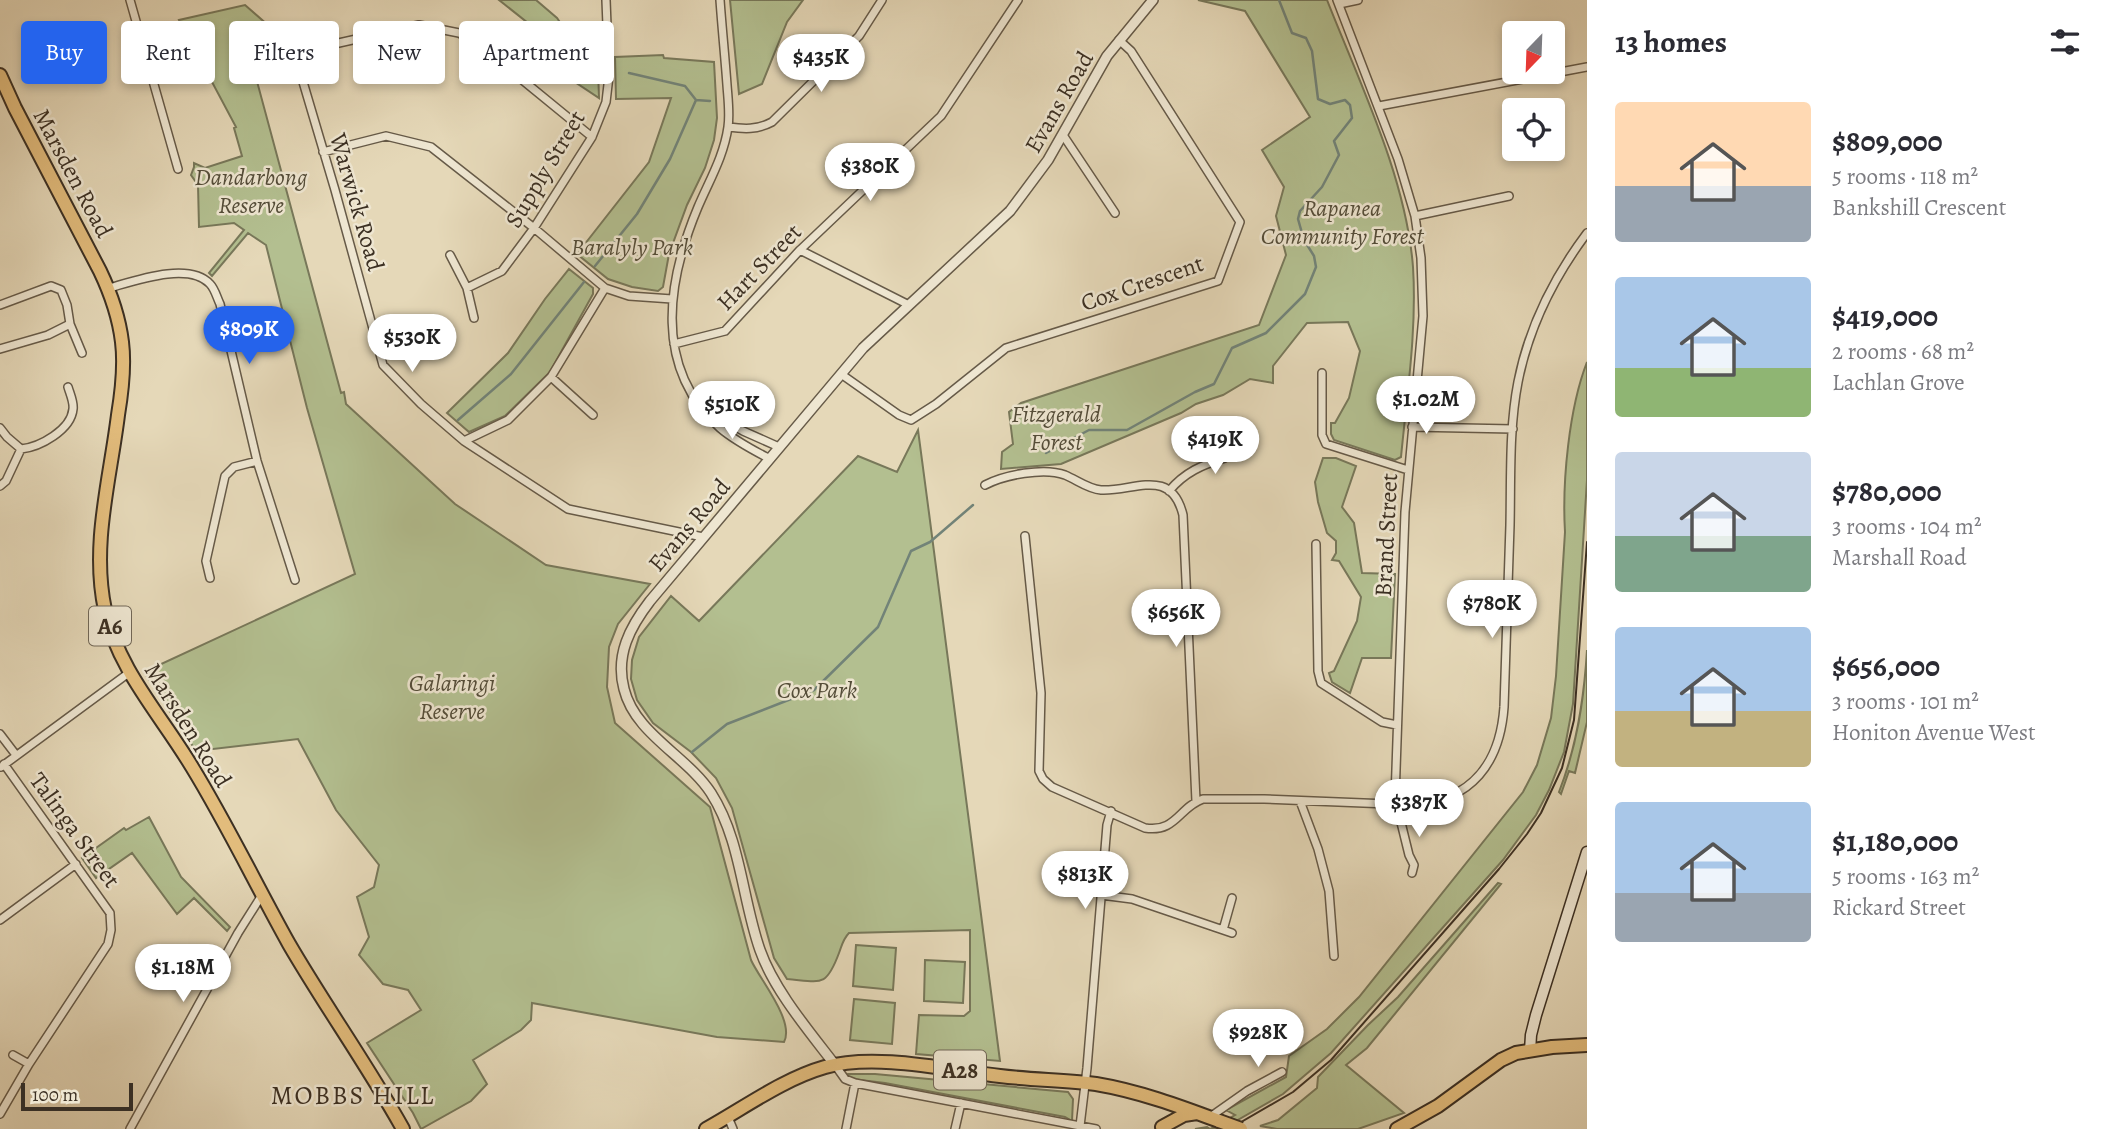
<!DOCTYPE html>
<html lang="en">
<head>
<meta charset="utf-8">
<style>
  body { margin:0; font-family:Alegreya,serif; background:#f2f2f3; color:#2b2b33; height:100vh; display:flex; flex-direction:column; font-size:26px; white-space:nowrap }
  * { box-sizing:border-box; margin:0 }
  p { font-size:23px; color:#7c7c81 }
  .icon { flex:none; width:38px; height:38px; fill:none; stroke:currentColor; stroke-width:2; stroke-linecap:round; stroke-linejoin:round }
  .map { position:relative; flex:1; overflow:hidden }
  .side { display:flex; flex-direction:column; background:#fff; width:525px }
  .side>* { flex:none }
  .hud { position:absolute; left:21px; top:21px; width:665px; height:63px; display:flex; gap:14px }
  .needle { width:46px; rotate:203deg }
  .fabs { position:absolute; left:1502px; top:21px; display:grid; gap:14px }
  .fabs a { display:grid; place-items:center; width:63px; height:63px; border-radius:7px; background:#fff; box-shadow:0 4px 10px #0003; font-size:35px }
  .scale { position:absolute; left:21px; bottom:18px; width:112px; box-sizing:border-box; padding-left:7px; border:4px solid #3c3023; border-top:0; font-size:19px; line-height:24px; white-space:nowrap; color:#3c3023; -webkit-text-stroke:5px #eee6d1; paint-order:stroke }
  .price { position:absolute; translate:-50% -60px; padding:0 16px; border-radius:24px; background:#fff; color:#222; font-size:23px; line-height:46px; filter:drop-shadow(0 2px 4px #0008) }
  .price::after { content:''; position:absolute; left:50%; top:42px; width:21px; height:16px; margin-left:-10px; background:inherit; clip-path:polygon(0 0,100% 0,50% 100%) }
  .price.current { background:#2563eb; color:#fff }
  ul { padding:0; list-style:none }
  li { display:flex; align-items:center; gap:21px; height:175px; padding:0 28px }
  li span { display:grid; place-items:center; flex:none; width:196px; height:140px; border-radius:7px; color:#555 }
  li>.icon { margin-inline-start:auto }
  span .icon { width:84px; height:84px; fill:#fffc; stroke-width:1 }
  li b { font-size:30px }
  h2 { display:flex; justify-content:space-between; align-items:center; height:84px; padding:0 28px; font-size:30px }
  .tag { padding:0 24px; border-radius:7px; background:#fff; box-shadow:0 4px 10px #0003; font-size:24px; line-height:63px }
  .tag.current { background:#2563eb; color:#fff }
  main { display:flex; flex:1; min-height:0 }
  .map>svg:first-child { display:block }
</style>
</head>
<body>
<main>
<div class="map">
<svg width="1587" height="1129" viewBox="0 0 1587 1129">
  <rect width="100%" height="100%" fill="#e5d8b8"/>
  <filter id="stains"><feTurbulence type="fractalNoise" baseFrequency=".00286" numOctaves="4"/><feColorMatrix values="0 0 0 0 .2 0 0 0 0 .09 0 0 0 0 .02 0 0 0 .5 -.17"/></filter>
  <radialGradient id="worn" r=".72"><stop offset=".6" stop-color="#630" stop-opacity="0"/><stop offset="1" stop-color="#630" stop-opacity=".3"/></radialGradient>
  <!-- green -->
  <path fill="#b3bf90" stroke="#78785a" stroke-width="2" d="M499 0H536L557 18 570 37 597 38 599 98 575 82 567 54Z
    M730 0H803L787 22 762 84 739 94Z
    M1198 0H1327C1360 84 1406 177 1413 267 1417 330 1407 394 1401 457L1395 460 1334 440 1331 434V423H1335L1349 398 1360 351 1348 322 1307 323 1273 366V383L1250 379 1223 395 1196 404 1181 413 1061 464 1001 469 1002 452 1013 444 1009 412 1021 403 1259 325 1286 255 1276 216 1284 187 1262 150 1310 117 1245 11Z
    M245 5 293 47 288 55 248 48 341 393 344 392 346 404 455 504 546 565 650 584 618 624 609 647 607 687 615 723 710 807 751 960C760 980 795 1021 784 1042L717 1037 532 1003 531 1020 521 1030 473 1060 487 1084 471 1101 421 1129 413 1113 367 1043 421 1010 408 990 383 984 359 955 369 937 357 897 374 887 379 865 336 810 298 739 196 751 144 672 355 574 307 408 266 245 248 233 212 276 209 273 244 230 234 223 199 227 198 185 191 175 194 167V163L205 168 242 156 234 128 236 127 179 20Z
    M663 55 664 58 714 62 717 118 714 140 705 168 687 205 669 254 663 287 658 291 632 287 608 279 577 254 649 162 671 98 616 99 615 57Z
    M569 269 593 288V294L550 372 505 416 469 432 447 413 508 353 545 299Z
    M1587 362V480L1573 704 1564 752 1549 790 1536 815 1503 860 1331 1053 1283 1094 1222 1129H1195L1207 1127 1210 1129 1235 1115 1226 1110 1286 1077 1289 1056 1327 1029 1359 997 1523 792 1537 765 1551 718 1556 676 1565 532C1562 482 1569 408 1587 362Z
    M918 430 929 513 1000 1061 916 1054 919 1015 964 1016 970 1011V930L849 933C843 939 842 945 839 953 826 988 821 982 787 979L774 958 732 808 716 778 691 752 653 723 637 700 631 679 632 660 639 637 671 596 699 621 858 456 897 472Z
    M1323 458H1336L1356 466 1342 507 1354 523 1362 573 1395 574 1391 658H1362L1350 693 1332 682 1329 673 1334 671 1357 621 1361 597 1339 561 1332 560 1336 553V541L1327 533 1318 502 1315 482Z
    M1587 650V722L1575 773 1569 771 1561 794 1559 792C1577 746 1584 700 1587 650Z
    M149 817 181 877 230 927 227 931 194 898 177 914 132 853 96 878 82 858 124 828 126 830Z
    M1498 883 1501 884 1367 1048 1346 1065 1404 1113 1358 1129H1277L1260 1126 1278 1120 1317 1088 1318 1077 1368 1025 1398 997Z
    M856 945 896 948 893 990 853 986Z
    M925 960 965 962 963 1003 924 1001Z
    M854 999 895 1003 892 1044 850 1040Z
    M848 1074H875L1068 1092 1073 1099 1072 1121 1065 1117 885 1083 852 1079 847 1076Z"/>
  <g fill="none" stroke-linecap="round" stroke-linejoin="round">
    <!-- stream -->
    <path stroke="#728378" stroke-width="2.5" d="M629 73 685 86 696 100
      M595 266 637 214 670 159 696 100 710 101
      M458 420 511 374 584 282
      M1046 453 1089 430H1127L1195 392 1214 384 1232 348 1266 333 1305 294 1316 267 1314 256 1304 240 1298 219 1300 211 1322 187 1339 155 1334 141 1352 118 1350 105 1345 100 1330 104 1318 99 1312 51 1306 38 1292 33 1279 0
      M692 752 727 724 814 690 878 627 911 551 930 542 973 505"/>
    <!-- minor casing -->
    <g stroke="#665a48" stroke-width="10">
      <path id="minor" d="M130 0 178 169
        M720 0C722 28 725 57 727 85 728 99 730 114 728 127 724 156 709 181 698 207 667 281 653 368 720 428 735 441 753 450 770 459
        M1337 0 1398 159 1415 216 1421 258 1423 316 1405 512 1395 798 1409 855 1414 865 1412 873
        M1339 4 1358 0
        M1379 106 1587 67
        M728 127C744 129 757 130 772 122L859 36 882 0
        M1063 135 1115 213
        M592 137 476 42 459 33 419 25 312 49 298 55V65L335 190 383 365 421 404 464 441 568 509 703 537
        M323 152 386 136 431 147 534 228 605 288 629 296 672 299
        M1415 216 1509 196
        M800 250 909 305
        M450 255 467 288 474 318
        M109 288C134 281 189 261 210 284 215 289 217 298 220 304L257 461 295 580
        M467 288 502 271 534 228 592 137 606 102 609 76 606 0
        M0 305 51 286 61 290 67 305 70 324 82 353
        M674 344 725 331 800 250 941 116 1018 0
        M0 349 48 335 70 324
        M1322 373V435L1326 444 1408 470
        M841 374 899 415 911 420 936 404 1006 348 1218 281 1240 222 1131 51 1119 40
        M551 377 593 415
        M708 411 743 431 779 447
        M1412 427 1513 429
        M0 428 7 437 21 449C40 447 71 430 73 409 74 402 70 394 68 387
        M464 441 508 420 551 377 605 288
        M985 485C1004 475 1044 467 1065 475 1077 480 1088 489 1101 490 1133 492 1171 466 1183 515L1196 801
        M0 486 6 481 21 449
        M1169 491C1185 472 1202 465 1225 458L1227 444
        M1025 536 1041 693 1039 771 1043 779 1052 787 1145 828C1176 833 1179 807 1203 799H1264L1413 805C1472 800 1500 763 1504 707 1506 647 1508 586 1510 525 1511 478 1509 428 1518 382 1529 326 1554 277 1587 233
        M1316 544 1318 671 1321 683 1382 722 1397 725
        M210 578 206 561 225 476 234 467 257 461
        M0 734 16 755
        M1 767 130 672
        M1300 801 1318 849 1329 891 1334 956
        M1101 895 1132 899 1232 933
        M0 920 76 864
        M1223 930 1232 898
        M13 1055 29 1064
        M835 1065 845 1079 855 1083 1096 1129
        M0 1114 29 1064 108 944 111 930 110 913 4 764
        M728 1117 733 1129
        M1210 1117 1247 1091 1282 1072
        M1080 1126 1087 1068 1107 825 1111 811
        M130 1129 238 933 262 895
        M846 1129 855 1083
        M955 1129 961 1103"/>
    </g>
    <!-- tertiary casing -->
    <g stroke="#665a48" stroke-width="12">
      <path id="tertiary" d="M835 1065C809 1031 774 990 760 950 742 899 741 840 711 793 687 756 635 734 624 689 615 655 630 627 650 601L863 348 1010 211 1048 160 1107 56 1153 0"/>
    </g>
    <!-- secondary casing -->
    <g stroke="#3c3023" stroke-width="13">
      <path id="secondary" d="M1530 1051 1531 1035 1536 1015 1587 852"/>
    </g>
    <!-- trunk casing -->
    <g stroke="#3c3023" stroke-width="16">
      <path id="trunk" d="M0 75 15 108 100 271C111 294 119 317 122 342 125 366 122 391 118 415 110 480 91 545 105 610 118 670 161 715 192 767 227 824 256 885 289 944 325 1006 368 1066 403 1129
        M1162 1127 1184 1115 1197 1113
        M706 1129C744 1108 783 1079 825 1067 876 1053 948 1070 1000 1076 1032 1080 1065 1080 1096 1084 1138 1091 1179 1106 1219 1121
        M1397 1129 1438 1106 1501 1060 1516 1053 1552 1047 1587 1045"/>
    </g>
    <!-- minor -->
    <use href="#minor" stroke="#eee6d1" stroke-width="7"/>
    <!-- tertiary -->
    <use href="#tertiary" stroke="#eee6d1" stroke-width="9"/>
    <!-- secondary -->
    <use href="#secondary" stroke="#eee6d1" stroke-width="10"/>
    <!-- trunk -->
    <use href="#trunk" stroke="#e2bc7c" stroke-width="12"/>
    <!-- tram -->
    <path stroke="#3c3023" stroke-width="2" d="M1229 1129 1293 1092 1331 1060 1499 869 1527 834 1541 813 1562 768 1574 720 1587 542"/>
    <!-- trunk-bridge casing -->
    <g stroke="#3c3023" stroke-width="16" stroke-linecap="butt">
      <path id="trunk-bridge" d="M1219 1121 1241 1129"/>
    </g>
    <!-- trunk-bridge -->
    <use href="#trunk-bridge" stroke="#e2bc7c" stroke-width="12"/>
  </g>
  <g text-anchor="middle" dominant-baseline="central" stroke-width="5" stroke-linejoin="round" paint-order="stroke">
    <!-- shield labels -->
    <g fill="#eee6d1" stroke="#716757" stroke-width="2">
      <rect x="89" y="606.5" width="42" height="39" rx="5"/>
      <rect x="934" y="1050.5" width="52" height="39" rx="5"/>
    </g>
    <g font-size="23" font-weight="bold" fill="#3c3023">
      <text x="110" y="626">A6</text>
      <text x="960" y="1070">A28</text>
    </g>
    <!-- street labels -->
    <g font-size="24" fill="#3c3023" stroke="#eee6d1">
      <text transform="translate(1059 102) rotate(-60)">Evans Road</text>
      <text transform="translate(545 169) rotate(-59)">Supply Street</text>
      <text transform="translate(73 173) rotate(62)">Marsden Road</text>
      <text transform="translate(357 202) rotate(74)">Warwick Road</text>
      <text transform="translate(759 267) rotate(-46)">Hart Street</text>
      <text transform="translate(1142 283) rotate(-19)">Cox Crescent</text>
      <text transform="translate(689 525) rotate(-50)">Evans Road</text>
      <text transform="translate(1386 535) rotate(-87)">Brand Street</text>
      <text transform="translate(188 725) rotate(58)">Marsden Road</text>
      <text transform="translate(75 830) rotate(54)">Talinga Street</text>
    </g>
    <!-- park labels -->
    <g font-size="24" font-style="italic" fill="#544d39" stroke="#eee6d1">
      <text x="251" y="177">Dandarbong<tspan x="251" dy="28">Reserve</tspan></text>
      <text x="1342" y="208">Rapanea<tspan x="1342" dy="28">Community Forest</tspan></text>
      <text x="632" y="247">Baralyly Park</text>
      <text x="1056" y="414">Fitzgerald<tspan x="1056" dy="28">Forest</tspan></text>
      <text x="452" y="683">Galaringi<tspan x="452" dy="28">Reserve</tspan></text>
      <text x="817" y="690">Cox Park</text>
    </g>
    <!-- neighbourhood labels -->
    <g font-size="26" letter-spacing="2" fill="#3c3023" stroke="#eee6d1">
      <text x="353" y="1095">MOBBS HILL</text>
    </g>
  </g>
  <rect width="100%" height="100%" filter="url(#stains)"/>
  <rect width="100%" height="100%" fill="url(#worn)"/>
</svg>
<div class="fabs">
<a><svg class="needle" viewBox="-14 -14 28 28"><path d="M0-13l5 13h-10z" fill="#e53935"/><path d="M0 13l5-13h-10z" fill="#7c7c81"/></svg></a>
<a><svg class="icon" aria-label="locate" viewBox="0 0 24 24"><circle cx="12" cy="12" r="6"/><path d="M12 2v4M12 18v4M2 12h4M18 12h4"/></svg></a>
</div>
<div class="scale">100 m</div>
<b class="price" style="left:821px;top:94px">$435K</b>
<b class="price" style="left:870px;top:203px">$380K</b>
<b class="price current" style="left:249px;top:366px">$809K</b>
<b class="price" style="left:412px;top:374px">$530K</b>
<b class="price" style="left:1426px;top:436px">$1.02M</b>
<b class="price" style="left:732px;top:441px">$510K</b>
<b class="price" style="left:1215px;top:476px">$419K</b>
<b class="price" style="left:1492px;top:640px">$780K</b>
<b class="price" style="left:1176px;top:649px">$656K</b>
<b class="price" style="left:1419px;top:839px">$387K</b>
<b class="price" style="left:1085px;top:911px">$813K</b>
<b class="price" style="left:183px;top:1004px">$1.18M</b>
<b class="price" style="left:1258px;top:1069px">$928K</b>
<div class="hud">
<a class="tag current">Buy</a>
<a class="tag">Rent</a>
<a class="tag">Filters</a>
<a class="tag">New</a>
<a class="tag">Apartment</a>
</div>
</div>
<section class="side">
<h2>13 homes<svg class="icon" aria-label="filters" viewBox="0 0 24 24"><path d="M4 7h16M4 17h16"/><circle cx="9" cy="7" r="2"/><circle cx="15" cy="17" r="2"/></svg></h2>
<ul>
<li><span style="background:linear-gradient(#ffd9b3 60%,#9aa5b1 0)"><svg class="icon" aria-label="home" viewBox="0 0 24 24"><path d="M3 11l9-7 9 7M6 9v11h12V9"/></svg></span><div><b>$809,000</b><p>5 rooms · 118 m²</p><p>Bankshill Crescent</p></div></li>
<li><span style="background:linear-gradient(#a9c7e8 65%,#8fb573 0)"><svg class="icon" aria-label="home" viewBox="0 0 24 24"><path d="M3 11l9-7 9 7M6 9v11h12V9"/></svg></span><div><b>$419,000</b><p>2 rooms · 68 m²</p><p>Lachlan Grove</p></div></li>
<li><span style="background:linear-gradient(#c9d6e8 60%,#7fa58c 0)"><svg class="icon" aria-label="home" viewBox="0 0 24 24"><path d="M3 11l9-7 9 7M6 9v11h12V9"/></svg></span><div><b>$780,000</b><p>3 rooms · 104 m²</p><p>Marshall Road</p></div></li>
<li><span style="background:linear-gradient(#a9c7e8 60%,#c2b280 0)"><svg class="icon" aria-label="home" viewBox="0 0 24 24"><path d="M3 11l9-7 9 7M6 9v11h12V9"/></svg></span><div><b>$656,000</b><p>3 rooms · 101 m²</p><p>Honiton Avenue West</p></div></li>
<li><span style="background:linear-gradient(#a9c7e8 65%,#9aa5b1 0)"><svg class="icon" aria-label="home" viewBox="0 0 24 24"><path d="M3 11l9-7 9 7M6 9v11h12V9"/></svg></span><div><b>$1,180,000</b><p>5 rooms · 163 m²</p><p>Rickard Street</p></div></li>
</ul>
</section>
</main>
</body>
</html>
